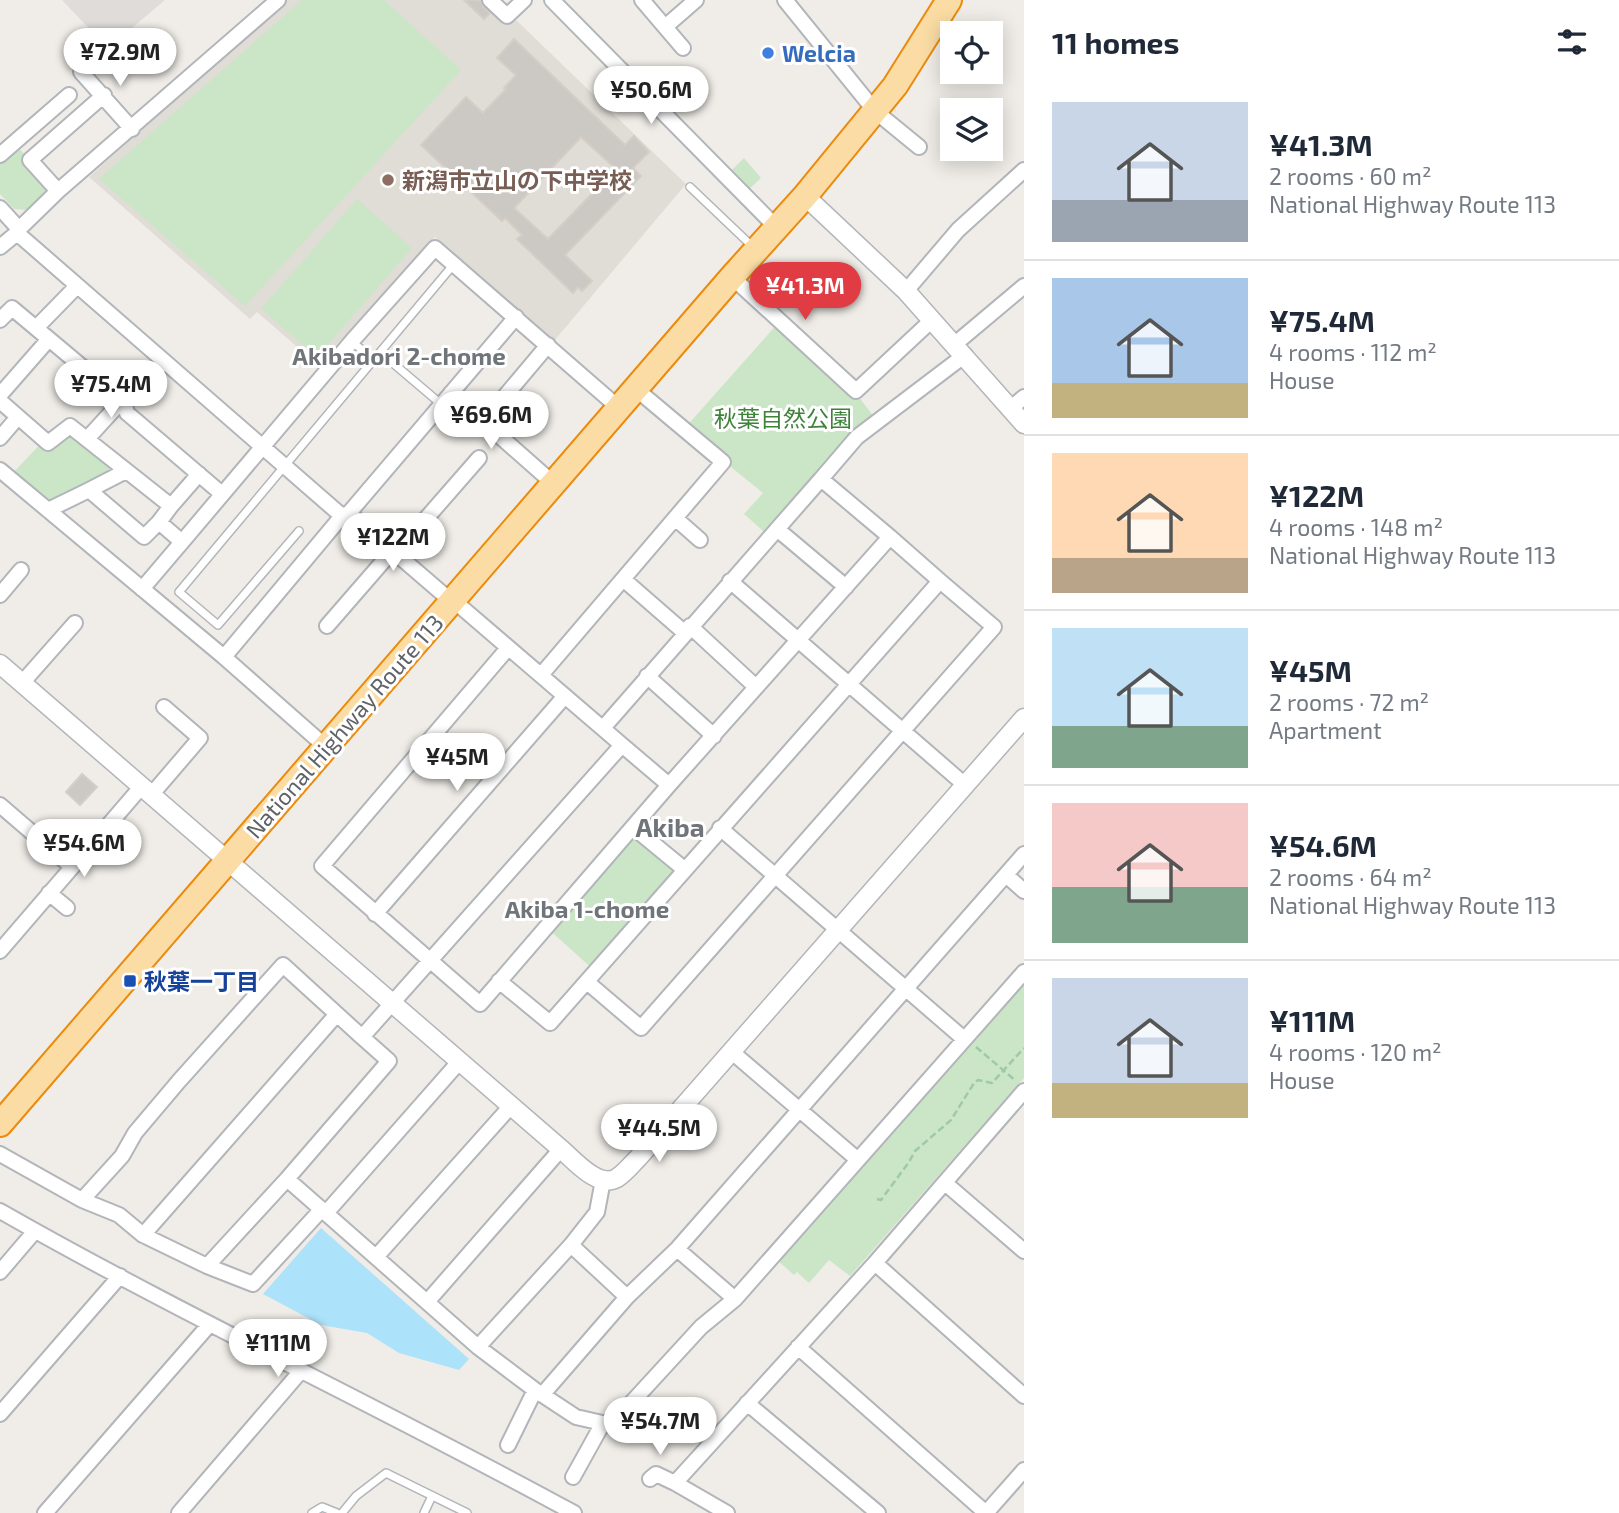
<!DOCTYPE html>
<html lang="en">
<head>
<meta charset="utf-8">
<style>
  body { margin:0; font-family:"Exo 2","Noto Sans JP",sans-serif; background:#f2f2f3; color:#1f2937; height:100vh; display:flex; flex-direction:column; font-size:26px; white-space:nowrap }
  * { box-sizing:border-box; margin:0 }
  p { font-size:23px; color:#747a83 }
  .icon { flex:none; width:38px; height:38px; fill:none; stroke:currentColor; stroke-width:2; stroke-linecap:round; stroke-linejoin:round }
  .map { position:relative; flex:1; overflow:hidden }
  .panel { display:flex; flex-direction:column; background:#fff; width:595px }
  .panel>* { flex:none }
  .buttons { position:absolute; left:940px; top:21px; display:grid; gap:14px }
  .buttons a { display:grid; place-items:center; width:63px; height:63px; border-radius:0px; background:#fff; box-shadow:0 4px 18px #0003; font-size:35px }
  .price { position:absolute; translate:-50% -60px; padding:0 16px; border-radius:24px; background:#fff; color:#222; font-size:23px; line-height:46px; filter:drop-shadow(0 2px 4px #0008) }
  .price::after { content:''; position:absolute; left:50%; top:42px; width:21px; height:16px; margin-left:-10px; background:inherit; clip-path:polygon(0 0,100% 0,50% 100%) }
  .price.on { background:#e13c44; color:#fff }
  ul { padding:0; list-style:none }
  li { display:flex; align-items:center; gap:21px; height:175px; padding:0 28px }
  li+li { border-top:2px solid #e0e1e3 }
  li span { display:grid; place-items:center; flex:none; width:196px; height:140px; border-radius:0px; color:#555 }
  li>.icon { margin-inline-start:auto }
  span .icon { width:84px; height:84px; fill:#fffc; stroke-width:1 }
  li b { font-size:30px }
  h2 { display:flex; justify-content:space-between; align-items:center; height:84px; padding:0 28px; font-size:30px }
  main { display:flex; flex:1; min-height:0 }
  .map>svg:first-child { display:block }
</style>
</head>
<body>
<main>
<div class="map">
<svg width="1024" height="1513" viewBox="0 0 1024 1513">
  <rect width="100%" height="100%" fill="#f0ede8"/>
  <!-- industrial -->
  <path fill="#dfdcda" d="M62 0H165L108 48Z"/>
  <!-- education -->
  <path fill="#e0dcd6" d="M288 0H483L508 22 514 18 686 184 554 341 435 237 318 365 257 312 250 319 89 177Z"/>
  <!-- green -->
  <path fill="#cae6c6" d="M302 0H384L461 70 245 306 99 179Z
    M16 145 54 187 27 210 14 209 0 194V158Z
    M744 158 761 178 744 194 726 176Z
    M357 199 412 248 317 357 261 309Z
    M779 322 855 392 878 422 770 537 744 514 763 493 684 429Z
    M69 425 122 470 49 508 10 476 47 437Z
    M633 827 684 869 595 971 546 927Z
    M1024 980V1078L850 1276 829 1260 809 1283 797 1272 794 1275 777 1260Z"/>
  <!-- water -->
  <path fill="#ade2fb" d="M321 1228 469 1359 459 1370 399 1353 367 1333 321 1325 263 1294Z"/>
  <!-- building -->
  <path fill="#ccc8c4" stroke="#d5cec6" stroke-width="2" fill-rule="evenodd" d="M464 0H481L483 6 490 13 484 19Z
    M514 39 625 145 634 136 649 152 633 168 641 176 565 255 592 281 582 291 578 287 573 293 517 239 522 235 505 218 502 221 421 145 466 97 483 113 506 89 504 88 516 75 497 58ZM581 137 616 169 548 239 514 208Z
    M82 774 97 787 80 805 66 792Z"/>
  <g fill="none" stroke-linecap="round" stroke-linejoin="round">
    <!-- service casing -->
    <g stroke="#b2b5b9" stroke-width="10">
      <path id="service" d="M690 187 753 247
        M352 342 375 360
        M381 353 441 404
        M299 531 218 625 179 592 454 264
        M312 1513 322 1507 337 1513
        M342 1513 356 1496 386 1473 467 1513
        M424 1513 432 1496"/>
    </g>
    <!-- minor casing -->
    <g stroke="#b2b5b9" stroke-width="18">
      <path id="minor" d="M490 0 507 16 524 0
        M552 0 776 227
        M642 0 665 27 696 0
        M785 0 875 111 919 147
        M665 27 683 48
        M81 72 132 129
        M0 155 69 95
        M58 191 30 160 104 95
        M0 208 19 229 58 191 278 0
        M17 233 342 516 224 657 326 747
        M0 247 17 233 19 229
        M732 277 856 391 932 320
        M906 291 958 230 1024 170
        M0 320 12 308 124 402 127 413 222 494
        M36 328 77 286
        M955 344 1024 286
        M451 393 554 484
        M0 395 49 339
        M0 401 48 443 70 426 171 506 159 522 182 542 142 589
        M1011 408 1024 397
        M484 421 548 345
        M0 438 18 417
        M87 439 117 406 133 396 164 361
        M0 470 224 657
        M821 479 857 437 965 355
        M89 490 126 471
        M171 506 199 474
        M48 510 89 490 144 537 159 522
        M349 513 516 317
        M342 516 349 513 451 601
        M675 518 700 540
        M777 529 846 587
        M182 542 352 341 435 248 619 408
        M396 553 479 458
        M623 579 685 633
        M730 581 965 785
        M0 595 21 570
        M327 626 393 550
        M690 626 756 687
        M508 648 322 866 480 1004 669 785 890 537 821 479 603 728
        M541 675 723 462 636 389
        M647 676 714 736
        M22 683 75 623
        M622 745 669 785
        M152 794 200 738 164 707
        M0 805 72 867
        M633 827 684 869
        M720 828 964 1039
        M1006 875 1024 891
        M49 893 67 908
        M375 914 565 696
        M0 951 142 786
        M499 981 550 1023 940 581 890 537
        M587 982 641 1028 994 627 940 581
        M362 1037 389 1061 287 1179 207 1266 143 1235 119 1215 82 1200 122 1156 135 1133 179 1081 283 965 362 1037 622 745 453 600
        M732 1052 858 1160
        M0 1154 82 1200
        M287 1179 478 1347 535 1390 576 1417 611 1425 701 1327 735 1299 1024 972
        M603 1180 597 1212 571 1245 627 1297 677 1249 1024 854
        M945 1183 1024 1251
        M0 1211C188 1318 384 1409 574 1513
        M326 1213 459 1062
        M143 1235 337 1014
        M677 1249 735 1299
        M376 1257 511 1106
        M875 1263 1024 1396
        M207 1266 253 1284 322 1209
        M0 1272 35 1231
        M427 1302 561 1149
        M478 1347 571 1245
        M798 1347 986 1513
        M542 1395 627 1297
        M747 1403 878 1513
        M0 1414 120 1276
        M508 1445 535 1390
        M573 1477 603 1423
        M650 1479 656 1474 675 1483
        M45 1513 209 1325
        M179 1513 301 1371
        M727 1513 675 1483 875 1263 1024 1091
        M986 1513 1024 1470"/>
    </g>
    <!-- tertiary casing -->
    <g stroke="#b2b5b9" stroke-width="21">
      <path id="tertiary" d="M805 196 906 291 1024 424
        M0 664 561 1149C574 1160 598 1189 617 1178 625 1173 632 1164 638 1158L1024 718"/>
    </g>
    <!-- trunk casing -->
    <g stroke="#ec8a0c" stroke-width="28">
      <path id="trunk" d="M0 1124 732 277 805 196 895 86 949 0"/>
    </g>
    <!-- path -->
    <path stroke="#a0c9a7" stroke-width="2.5" stroke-dasharray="7 3.5" stroke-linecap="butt" d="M976 1047 1016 1081
      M877 1199 881 1200 909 1162 915 1151 951 1120 974 1083 978 1080 992 1083 1024 1048"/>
    <!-- service -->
    <use href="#service" stroke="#fff" stroke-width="7"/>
    <!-- minor -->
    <use href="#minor" stroke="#fff" stroke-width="14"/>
    <!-- tertiary -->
    <use href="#tertiary" stroke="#fff" stroke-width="18"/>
    <!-- trunk -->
    <use href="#trunk" stroke="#fadca4" stroke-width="24"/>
  </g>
  <!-- markers -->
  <circle fill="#3f7fe0" stroke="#fff" stroke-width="2.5" cx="768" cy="53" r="7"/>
  <circle fill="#8d6e63" stroke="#fff" stroke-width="2.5" cx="388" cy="180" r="7"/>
  <rect fill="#1a4fb4" stroke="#fff" stroke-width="2.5" x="123" y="974" width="14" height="14" rx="3.5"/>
  <g text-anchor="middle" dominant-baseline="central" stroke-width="6" stroke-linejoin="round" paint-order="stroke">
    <!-- shop labels -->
    <g font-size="23" font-weight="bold" fill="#366cbe" stroke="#fff" text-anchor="start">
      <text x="782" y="53">Welcia</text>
    </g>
    <!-- education labels -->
    <g font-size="23" font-weight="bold" fill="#785e54" stroke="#fff" text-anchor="start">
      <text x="402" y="180">新潟市立山の下中学校</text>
    </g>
    <!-- park labels -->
    <g font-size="23" fill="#3f833a" stroke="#fff">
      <text x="783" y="418">秋葉自然公園</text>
    </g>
    <!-- street labels -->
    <g font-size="23" fill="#5f6367" stroke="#fff">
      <text transform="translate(344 726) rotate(-49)">National Highway Route 113</text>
    </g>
    <!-- transit labels -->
    <g font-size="23" font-weight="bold" fill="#164399" stroke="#fff" text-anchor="start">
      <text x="144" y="981">秋葉一丁目</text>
    </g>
    <!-- neighbourhood labels -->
    <g font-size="24" font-weight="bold" fill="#707579" stroke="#fff">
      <text x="399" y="355">Akibadori 2-chome</text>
      <text x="587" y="908">Akiba 1-chome</text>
    </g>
    <!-- quarter labels -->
    <g font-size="26" font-weight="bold" fill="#707579" stroke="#fff">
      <text x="670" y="826">Akiba</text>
    </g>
  </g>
</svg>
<div class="buttons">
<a><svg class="icon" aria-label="locate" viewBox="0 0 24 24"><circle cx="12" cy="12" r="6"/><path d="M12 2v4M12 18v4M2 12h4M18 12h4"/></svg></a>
<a><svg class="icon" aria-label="layers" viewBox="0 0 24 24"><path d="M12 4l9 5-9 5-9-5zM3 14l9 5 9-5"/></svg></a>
</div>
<b class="price" style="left:120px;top:88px">¥72.9M</b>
<b class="price" style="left:651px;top:126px">¥50.6M</b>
<b class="price on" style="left:805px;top:322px">¥41.3M</b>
<b class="price" style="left:111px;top:420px">¥75.4M</b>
<b class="price" style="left:491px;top:451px">¥69.6M</b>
<b class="price" style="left:393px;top:573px">¥122M</b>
<b class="price" style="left:457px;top:793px">¥45M</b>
<b class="price" style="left:84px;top:879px">¥54.6M</b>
<b class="price" style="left:659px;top:1164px">¥44.5M</b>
<b class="price" style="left:278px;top:1379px">¥111M</b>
<b class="price" style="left:660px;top:1457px">¥54.7M</b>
</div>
<section class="panel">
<h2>11 homes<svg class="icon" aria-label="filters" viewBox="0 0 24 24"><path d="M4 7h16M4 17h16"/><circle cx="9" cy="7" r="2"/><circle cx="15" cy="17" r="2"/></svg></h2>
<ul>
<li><span style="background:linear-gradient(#c9d6e8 70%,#9aa5b1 0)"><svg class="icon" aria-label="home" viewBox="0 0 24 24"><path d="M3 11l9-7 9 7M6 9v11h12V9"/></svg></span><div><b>¥41.3M</b><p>2 rooms · 60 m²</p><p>National Highway Route 113</p></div></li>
<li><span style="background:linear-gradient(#a9c7e8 75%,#c2b280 0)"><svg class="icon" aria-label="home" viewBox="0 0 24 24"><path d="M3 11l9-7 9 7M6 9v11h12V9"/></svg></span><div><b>¥75.4M</b><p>4 rooms · 112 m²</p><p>House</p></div></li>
<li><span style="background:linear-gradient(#ffd9b3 75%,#b9a48a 0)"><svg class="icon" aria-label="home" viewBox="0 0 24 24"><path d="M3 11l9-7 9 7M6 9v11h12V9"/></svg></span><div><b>¥122M</b><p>4 rooms · 148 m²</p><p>National Highway Route 113</p></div></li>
<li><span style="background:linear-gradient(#bfe0f5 70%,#7fa58c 0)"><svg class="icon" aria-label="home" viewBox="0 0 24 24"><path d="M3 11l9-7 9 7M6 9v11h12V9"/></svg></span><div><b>¥45M</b><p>2 rooms · 72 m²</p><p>Apartment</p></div></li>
<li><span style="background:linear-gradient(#f6c9c9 60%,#7fa58c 0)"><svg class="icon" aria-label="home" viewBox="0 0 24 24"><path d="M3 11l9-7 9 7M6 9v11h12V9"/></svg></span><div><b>¥54.6M</b><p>2 rooms · 64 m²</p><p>National Highway Route 113</p></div></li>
<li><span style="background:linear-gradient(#c9d6e8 75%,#c2b280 0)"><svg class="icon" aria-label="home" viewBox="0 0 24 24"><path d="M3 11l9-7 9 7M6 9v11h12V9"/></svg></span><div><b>¥111M</b><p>4 rooms · 120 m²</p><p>House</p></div></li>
</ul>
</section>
</main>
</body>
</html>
